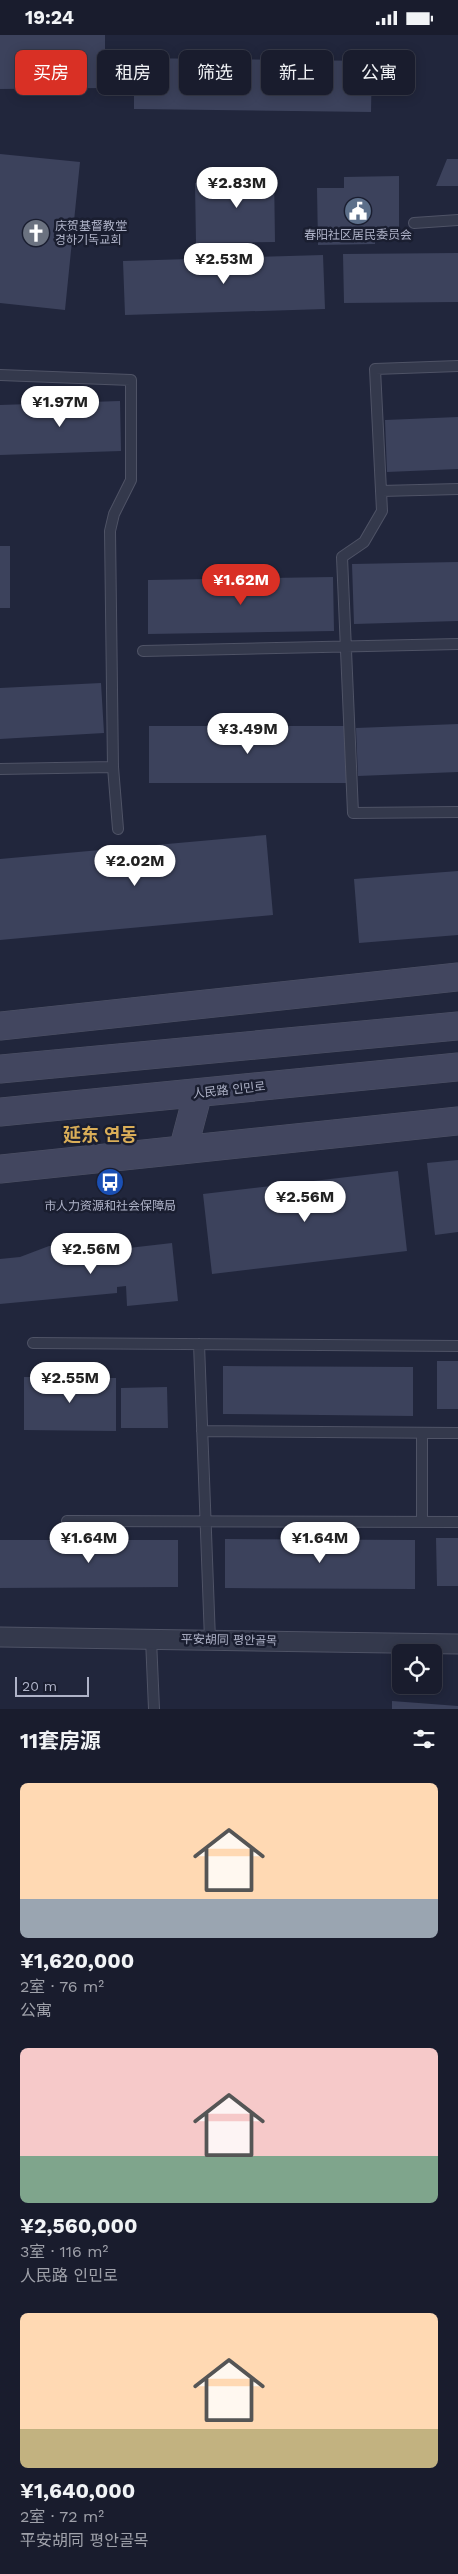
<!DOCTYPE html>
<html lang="zh">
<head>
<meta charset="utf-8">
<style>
  body { margin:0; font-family:"Work Sans","Noto Sans SC","Noto Sans KR",sans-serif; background:#262939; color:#f1f3f6; height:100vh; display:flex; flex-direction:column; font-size:19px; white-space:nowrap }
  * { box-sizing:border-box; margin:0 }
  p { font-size:16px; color:#9fa1aa }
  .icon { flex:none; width:28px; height:28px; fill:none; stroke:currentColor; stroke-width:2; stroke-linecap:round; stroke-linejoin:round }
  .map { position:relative; height:1674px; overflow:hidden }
  .drawer { display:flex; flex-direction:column; background:#191c2d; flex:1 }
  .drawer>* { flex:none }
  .hud { position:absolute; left:15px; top:15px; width:429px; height:45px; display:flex; gap:10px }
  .fabs { position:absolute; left:392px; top:1609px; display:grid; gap:10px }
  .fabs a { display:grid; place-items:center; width:50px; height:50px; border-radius:8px; background:#191c2d; box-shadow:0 2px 12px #0003,0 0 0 1px #373a49; font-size:25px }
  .scale { position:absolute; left:15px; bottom:12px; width:74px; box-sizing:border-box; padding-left:5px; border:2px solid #afb3c8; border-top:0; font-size:14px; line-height:18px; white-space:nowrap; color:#afb3c8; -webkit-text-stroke:4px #1a1e30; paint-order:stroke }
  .price { position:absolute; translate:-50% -42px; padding:0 11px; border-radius:18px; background:#fff; color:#222; font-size:16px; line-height:32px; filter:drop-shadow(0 1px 2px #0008) }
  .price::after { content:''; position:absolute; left:50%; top:30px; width:15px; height:11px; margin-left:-8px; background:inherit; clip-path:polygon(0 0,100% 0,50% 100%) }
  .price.selected { background:#d93025; color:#fff }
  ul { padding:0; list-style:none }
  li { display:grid; align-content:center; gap:10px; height:265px; padding:0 20px }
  li span { display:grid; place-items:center; height:155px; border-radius:8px; color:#555 }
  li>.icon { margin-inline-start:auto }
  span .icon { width:90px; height:90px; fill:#fffc; stroke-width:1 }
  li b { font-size:21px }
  h2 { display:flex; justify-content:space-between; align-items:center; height:60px; padding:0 20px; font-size:21px }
  .tag { padding:0 18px; border-radius:8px; background:#191c2d; box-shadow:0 2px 12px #0003,0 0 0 1px #373a49; font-size:18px; line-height:45px }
  .tag.selected { background:#d93025; color:#fff }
  .status { display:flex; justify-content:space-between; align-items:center; height:35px; padding:0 25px; background:#191c2d; direction:ltr }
  .status svg { height:14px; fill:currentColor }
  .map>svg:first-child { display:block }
</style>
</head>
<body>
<div class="status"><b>19:24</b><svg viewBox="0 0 49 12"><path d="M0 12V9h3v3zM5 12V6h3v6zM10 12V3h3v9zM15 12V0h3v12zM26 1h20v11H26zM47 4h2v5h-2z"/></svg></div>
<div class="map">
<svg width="458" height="1674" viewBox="0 0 458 1674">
  <rect width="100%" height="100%" fill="#21263c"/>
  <!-- building -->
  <path fill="#3c425c" d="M0 0H105V53L0 54Z
    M134 23 372 26 371 77 134 74Z
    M0 119 80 127 65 275 0 268Z
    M447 124H458V151H436Z
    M274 136 275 207 196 208 195 148H230L229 137Z
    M399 141V198L375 199V209L318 210 317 153H344V142Z
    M458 218V267L344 268 343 219Z
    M323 220 325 274 125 280 123 226Z
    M120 366 121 416 0 420V370Z
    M458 382V434L387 437 385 385Z
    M0 511H10V573H0Z
    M458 527V586L354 589 352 529Z
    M333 542 334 596 148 599V545Z
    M101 648 104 698 0 704V653Z
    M458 689V737L358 741 356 693Z
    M149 691H347V748H149Z
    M266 800 273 880 0 905V824Z
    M458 836V900L359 908 354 844Z
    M458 1125V1197L435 1200 427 1128Z
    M398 1136 407 1216 212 1239 203 1159Z
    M172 1208 178 1266 127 1271 126 1251 117 1252V1258L0 1269V1224L20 1222 49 1211 66 1212 85 1218Z
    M437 1326H458V1374H437Z
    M223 1331 413 1332V1381L223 1379Z
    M24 1342 116 1343V1396L24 1395Z
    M167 1352 168 1393H121V1353Z
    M436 1503H458V1551H437Z
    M225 1504 415 1505V1554L225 1553Z
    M0 1505H178V1552L0 1553Z
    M392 1666 458 1671V1674H392Z"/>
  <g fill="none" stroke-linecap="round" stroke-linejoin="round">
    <!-- lane casing -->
    <g stroke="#4f5366" stroke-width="12">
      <path id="lane" d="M414 188 458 185
        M458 331 375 334 382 476 364 507 342 522 353 778 458 777
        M0 340 131 345V445L114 479 110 496 113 732 118 794
        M381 456 458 454
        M143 616 458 609
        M0 734 113 732
        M33 1308 458 1311
        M199 1309 210 1605
        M202 1396 458 1398
        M422 1398V1487
        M67 1486 458 1487
        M151 1604 154 1674"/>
    </g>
    <!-- street casing -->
    <g stroke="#4f5366" stroke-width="21">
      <path id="street" d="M0 1602 458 1609"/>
    </g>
    <!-- secondary casing -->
    <g stroke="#4f5366" stroke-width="29">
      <path id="secondary" d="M0 991 458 942
        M0 1034 458 991
        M0 1077 458 1032
        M183 1115 198 1058
        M0 1134 458 1086"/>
    </g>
    <!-- lane -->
    <use href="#lane" stroke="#34394c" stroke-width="10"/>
    <!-- street -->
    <use href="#street" stroke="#34394c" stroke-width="19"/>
    <!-- secondary -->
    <use href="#secondary" stroke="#42465f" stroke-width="28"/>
  </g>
  <!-- icons -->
  <defs>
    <g id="civic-disc" transform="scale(1.4375)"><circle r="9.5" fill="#5c6f8a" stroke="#1a1e30"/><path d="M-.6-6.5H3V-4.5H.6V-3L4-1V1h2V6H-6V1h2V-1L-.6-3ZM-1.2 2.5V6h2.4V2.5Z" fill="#fff"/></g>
    <g id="church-disc" transform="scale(1.4375)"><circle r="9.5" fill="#6b7280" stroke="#1a1e30"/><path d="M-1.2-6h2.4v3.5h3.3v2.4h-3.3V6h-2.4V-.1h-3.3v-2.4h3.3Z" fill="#fff"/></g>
    <g id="bus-disc" transform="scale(1.4375)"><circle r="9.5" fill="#1a4fb4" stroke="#1a1e30"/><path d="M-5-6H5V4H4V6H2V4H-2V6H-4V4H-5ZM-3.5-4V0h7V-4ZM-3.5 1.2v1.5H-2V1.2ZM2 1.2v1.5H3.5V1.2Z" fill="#fff"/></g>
  </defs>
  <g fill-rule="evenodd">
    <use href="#civic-disc" x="358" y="176"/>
    <use href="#church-disc" x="36" y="198"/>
    <use href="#bus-disc" x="110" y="1147"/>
  </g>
  <g text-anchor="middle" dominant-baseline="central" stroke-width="5" stroke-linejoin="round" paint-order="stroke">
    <!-- poi labels -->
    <g font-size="12" fill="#afb3c8" stroke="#1a1e30">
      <text x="55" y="191" text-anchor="start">庆贺基督教堂<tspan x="55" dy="14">경하기독교회</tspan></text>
      <text x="358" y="200">春阳社区居民委员会</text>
      <text x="110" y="1171">市人力资源和社会保障局</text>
    </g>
    <!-- street labels -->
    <g font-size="12" fill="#afb3c8" stroke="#1a1e30">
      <text transform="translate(229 1055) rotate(-6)">人民路 인민로</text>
      <text transform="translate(229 1605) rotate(1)">平安胡同 평안골목</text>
    </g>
    <!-- district labels -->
    <g font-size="18" font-weight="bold" fill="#daae58" stroke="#1a1e30">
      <text x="100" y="1099">延东 연동</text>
    </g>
  </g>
</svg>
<div class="fabs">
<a><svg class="icon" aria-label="locate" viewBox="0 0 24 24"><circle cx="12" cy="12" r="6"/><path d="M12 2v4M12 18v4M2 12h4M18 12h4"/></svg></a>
</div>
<div class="scale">20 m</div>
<b class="price" style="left:237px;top:174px">¥2.83M</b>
<b class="price" style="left:224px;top:250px">¥2.53M</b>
<b class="price" style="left:60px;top:393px">¥1.97M</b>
<b class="price selected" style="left:241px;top:571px">¥1.62M</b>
<b class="price" style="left:248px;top:720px">¥3.49M</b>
<b class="price" style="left:135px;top:852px">¥2.02M</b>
<b class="price" style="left:305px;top:1188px">¥2.56M</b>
<b class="price" style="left:91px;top:1240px">¥2.56M</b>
<b class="price" style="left:70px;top:1369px">¥2.55M</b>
<b class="price" style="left:89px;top:1529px">¥1.64M</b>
<b class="price" style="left:320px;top:1529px">¥1.64M</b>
<div class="hud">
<a class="tag selected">买房</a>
<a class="tag">租房</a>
<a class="tag">筛选</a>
<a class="tag">新上</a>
<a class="tag">公寓</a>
</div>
</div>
<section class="drawer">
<h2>11套房源<svg class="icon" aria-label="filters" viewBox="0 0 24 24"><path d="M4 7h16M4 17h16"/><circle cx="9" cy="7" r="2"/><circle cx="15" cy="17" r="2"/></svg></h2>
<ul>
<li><span style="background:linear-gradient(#ffd9b3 75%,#9aa5b1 0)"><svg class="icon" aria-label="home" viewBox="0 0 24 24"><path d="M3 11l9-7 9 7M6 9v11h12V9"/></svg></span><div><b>¥1,620,000</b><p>2室 · 76 m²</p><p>公寓</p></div></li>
<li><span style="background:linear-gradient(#f6c9c9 70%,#7fa58c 0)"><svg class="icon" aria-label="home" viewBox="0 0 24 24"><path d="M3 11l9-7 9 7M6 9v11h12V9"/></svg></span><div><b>¥2,560,000</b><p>3室 · 116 m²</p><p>人民路 인민로</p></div></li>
<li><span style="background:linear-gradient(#ffd9b3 75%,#c2b280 0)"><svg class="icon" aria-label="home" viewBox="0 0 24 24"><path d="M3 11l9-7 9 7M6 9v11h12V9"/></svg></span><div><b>¥1,640,000</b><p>2室 · 72 m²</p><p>平安胡同 평안골목</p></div></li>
</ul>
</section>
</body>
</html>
